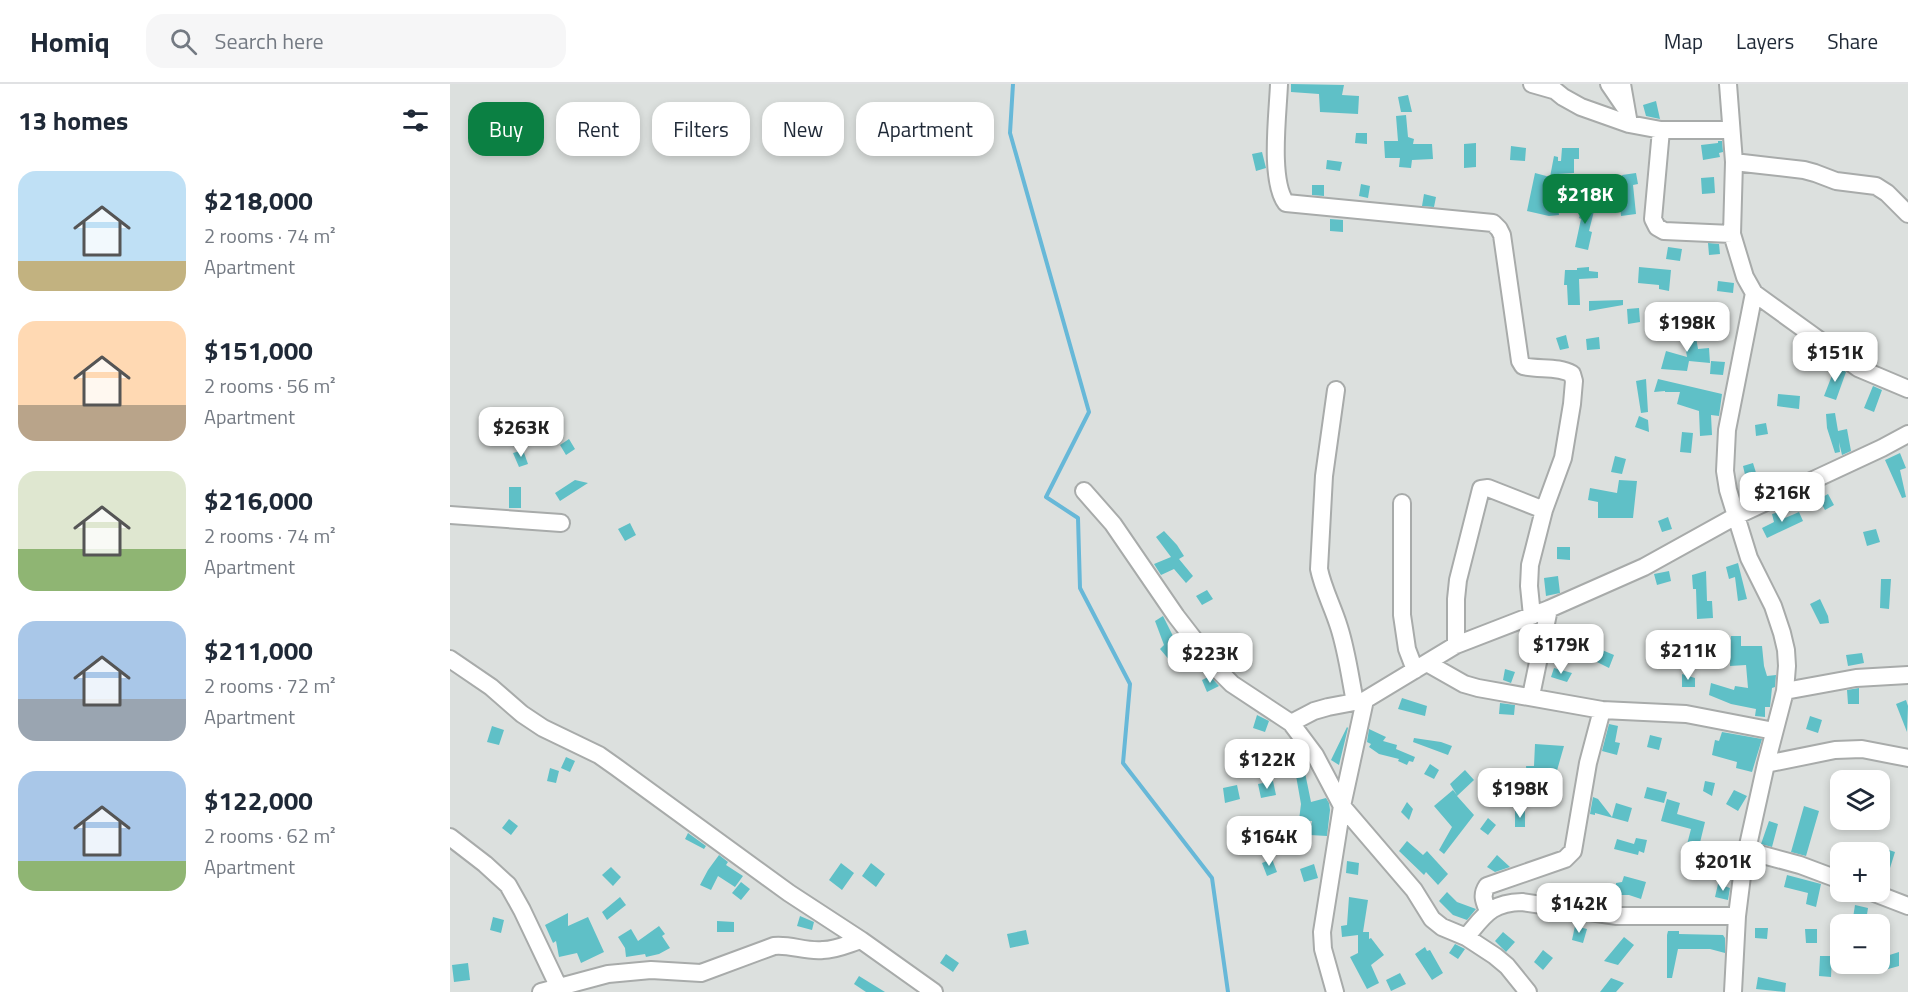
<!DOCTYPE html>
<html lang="en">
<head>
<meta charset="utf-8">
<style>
  body { margin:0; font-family:"Titillium Web",sans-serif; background:#f6f6f7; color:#1f2937; height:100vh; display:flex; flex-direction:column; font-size:22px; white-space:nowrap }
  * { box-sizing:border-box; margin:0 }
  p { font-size:20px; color:#747a83 }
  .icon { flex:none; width:33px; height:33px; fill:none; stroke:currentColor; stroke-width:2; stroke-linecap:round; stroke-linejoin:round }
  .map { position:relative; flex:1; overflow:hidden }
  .details { display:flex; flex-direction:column; background:#fff; width:450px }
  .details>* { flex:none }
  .top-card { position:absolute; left:18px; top:18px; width:570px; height:54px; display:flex; gap:12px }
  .buttons { position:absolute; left:1380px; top:686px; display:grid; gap:12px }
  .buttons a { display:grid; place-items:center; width:60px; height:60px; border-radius:12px; background:#fff; box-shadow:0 3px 9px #0003; font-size:30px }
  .price { position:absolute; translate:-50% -51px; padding:0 14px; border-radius:12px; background:#fff; color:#222; font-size:20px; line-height:39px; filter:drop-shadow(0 2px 3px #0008) }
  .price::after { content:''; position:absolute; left:50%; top:36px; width:18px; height:14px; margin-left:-9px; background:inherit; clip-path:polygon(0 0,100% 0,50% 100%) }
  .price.active { background:#0b8043; color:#fff }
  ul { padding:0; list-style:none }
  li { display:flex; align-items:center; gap:18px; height:150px; padding:0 18px }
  li span { display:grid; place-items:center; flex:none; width:168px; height:120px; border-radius:18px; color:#555 }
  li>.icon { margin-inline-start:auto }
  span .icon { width:72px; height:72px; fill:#fffc; stroke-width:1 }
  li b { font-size:26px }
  h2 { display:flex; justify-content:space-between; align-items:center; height:72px; padding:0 18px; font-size:26px }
  .pill { padding:0 21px; border-radius:18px; background:#fff; box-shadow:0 3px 9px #0003; font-size:21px; line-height:54px }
  .pill.active { background:#0b8043; color:#fff }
  header { display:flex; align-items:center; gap:36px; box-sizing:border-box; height:84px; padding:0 30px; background:#fff; border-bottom:2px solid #e0e1e3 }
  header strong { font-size:28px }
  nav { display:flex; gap:33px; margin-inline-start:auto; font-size:21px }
  .search { width:420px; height:54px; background:#f6f6f7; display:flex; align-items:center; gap:15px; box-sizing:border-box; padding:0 21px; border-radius:18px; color:#747a83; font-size:22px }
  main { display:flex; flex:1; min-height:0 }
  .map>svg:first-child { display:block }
</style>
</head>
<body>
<header>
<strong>Homiq</strong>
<div class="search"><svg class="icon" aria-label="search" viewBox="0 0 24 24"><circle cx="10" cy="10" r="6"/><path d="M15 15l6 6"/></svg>Search here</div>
<nav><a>Map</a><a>Layers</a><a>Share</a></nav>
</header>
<main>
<section class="details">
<h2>13 homes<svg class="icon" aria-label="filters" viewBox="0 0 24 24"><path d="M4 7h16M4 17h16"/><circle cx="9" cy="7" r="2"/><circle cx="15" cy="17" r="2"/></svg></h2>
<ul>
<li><span style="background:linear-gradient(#bfe0f5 75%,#c2b280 0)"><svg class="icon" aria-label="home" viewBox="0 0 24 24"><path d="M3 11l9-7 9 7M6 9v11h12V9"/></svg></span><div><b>$218,000</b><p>2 rooms · 74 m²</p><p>Apartment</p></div></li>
<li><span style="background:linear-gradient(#ffd9b3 70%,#b9a48a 0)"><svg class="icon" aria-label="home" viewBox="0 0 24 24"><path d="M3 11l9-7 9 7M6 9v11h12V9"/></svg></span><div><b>$151,000</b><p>2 rooms · 56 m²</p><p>Apartment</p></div></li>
<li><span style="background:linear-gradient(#dfe7d0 65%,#8fb573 0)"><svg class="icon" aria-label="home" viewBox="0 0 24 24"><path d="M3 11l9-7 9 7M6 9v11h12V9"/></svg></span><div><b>$216,000</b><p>2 rooms · 74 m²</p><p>Apartment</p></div></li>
<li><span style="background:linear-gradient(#a9c7e8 65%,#9aa5b1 0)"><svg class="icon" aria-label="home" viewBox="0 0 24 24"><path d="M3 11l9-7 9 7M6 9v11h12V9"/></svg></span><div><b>$211,000</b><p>2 rooms · 72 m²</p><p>Apartment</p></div></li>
<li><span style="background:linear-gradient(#a9c7e8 75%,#8fb573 0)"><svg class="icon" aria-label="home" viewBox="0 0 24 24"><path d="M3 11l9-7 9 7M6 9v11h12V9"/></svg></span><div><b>$122,000</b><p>2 rooms · 62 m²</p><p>Apartment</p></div></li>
</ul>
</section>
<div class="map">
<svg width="1458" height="908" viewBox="0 0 1458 908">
  <rect width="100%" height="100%" fill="#dce0de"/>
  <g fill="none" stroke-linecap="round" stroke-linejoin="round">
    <!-- stream -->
    <path stroke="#67b8d8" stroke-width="4" d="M563 0 560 49 639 328 596 413 628 434 630 504 680 600 673 679 762 794 778 908"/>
  </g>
  <!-- building -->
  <path fill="#5fc0c7" d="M841 0 894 1 892 11 909 12 908 30 870 28 869 10 841 8Z
    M958 11 962 28H951L948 13Z
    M1206 17 1210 35 1196 32 1193 21Z
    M956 31 958 53 964 55 963 60H982L983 75 962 76 961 84 949 83 950 74H935L934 57H948L946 32Z
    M906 49H917V60L905 59Z
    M1268 57H1272L1273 68 1269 69 1270 73 1253 76 1251 61 1268 59Z
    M1026 59V83L1014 84V60Z
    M1061 62 1076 64 1075 77 1060 76Z
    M1112 64H1129V75H1124V89L1108 90 1109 109H1106L1109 131 1099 132 1077 127 1085 89 1100 93 1104 72 1108 73V77H1111Z
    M812 68 816 84 806 87 802 70Z
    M877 76 892 78 890 87 876 85Z
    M1186 89 1188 100 1183 101 1186 130 1171 132 1169 109 1148 108V95L1173 96 1172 91Z
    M1264 93 1265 109 1252 110 1251 94Z
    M911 100 920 102 918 114 909 112Z
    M862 101H874V112L862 111Z
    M974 110 986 113 984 123 972 122Z
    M1134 115 1146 119 1139 147 1142 148 1138 166 1125 163 1131 135 1129 134Z
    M880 135 893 136V148L880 147Z
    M1258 159 1269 160 1270 170 1259 171Z
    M1218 163 1232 165 1230 177 1216 175Z
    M1139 183V187L1148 188V194L1129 195 1130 221H1118L1117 201H1114L1115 186H1127V184Z
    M1189 183 1221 186 1219 207 1209 205V201L1188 199Z
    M1268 197 1284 199 1283 209 1267 207Z
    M1173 216V221L1139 227V217Z
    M1189 224 1190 238 1178 240 1177 225Z
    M1244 241 1248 265 1259 264 1260 279 1239 277 1237 287 1211 285 1216 267 1237 273 1232 243Z
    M1116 251 1119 264 1110 266 1106 254Z
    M1149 253 1150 265 1137 266 1136 255Z
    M1261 277 1275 278 1273 291 1260 290Z
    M1386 281 1396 288 1386 316 1374 312Z
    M1196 295 1198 328 1191 329 1186 297Z
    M1208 295 1272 310 1269 332 1261 331 1262 351 1250 352 1249 327 1227 320 1230 308H1215V307L1204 308Z
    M1423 302 1432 306 1424 328 1414 324Z
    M1328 310 1350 312 1349 325 1327 322Z
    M1385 329 1388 347 1397 345 1401 367 1392 371 1389 358 1390 368 1385 369 1377 344 1376 330Z
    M1189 332 1198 336 1199 348 1185 343Z
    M1316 339 1318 350 1306 352 1305 341Z
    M1232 348 1243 349 1241 369 1230 368Z
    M119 355 125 365 116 371 110 361Z
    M73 366 78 380 69 383 63 369Z
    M1450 369 1456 384 1450 386 1456 413 1452 414 1435 376Z
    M1165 372 1176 375 1172 390 1161 388Z
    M1303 379 1307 392 1296 395 1293 382Z
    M125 396 138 399 110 417 105 409Z
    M1169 396 1187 397 1183 434H1148V418L1138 416 1140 404 1167 409Z
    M59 403H71V424H59Z
    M1378 410 1384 421 1375 426 1369 415Z
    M1333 427 1335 434 1349 428 1353 437 1317 454 1312 444 1324 438 1322 430Z
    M1218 433 1222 445 1212 448 1208 437Z
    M180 439 186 451 175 457 168 445Z
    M1426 445 1430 458 1417 462 1413 448Z
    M714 447 727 461 734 472 729 475 743 492 736 499 724 485 711 491 704 480 721 473 706 453Z
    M1107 463H1120V476L1107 475Z
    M1288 479 1297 515 1288 517 1285 493 1279 495 1276 483Z
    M1219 487 1221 497 1207 501 1204 490Z
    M1256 487 1257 517H1262L1263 534 1247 535 1246 505H1243L1242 491Z
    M1108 492 1110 509 1096 512 1094 494Z
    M1431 495H1441L1439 525 1430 524Z
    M757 506 763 515 752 521 746 512Z
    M1370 515 1378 532 1379 539 1370 540 1360 520Z
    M713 532 723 552 727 550 739 566 721 578 710 565 714 561 705 537Z
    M787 551 795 558 785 569 777 562Z
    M1281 552H1291V562H1312L1314 582 1317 592 1326 591 1325 603 1322 604 1320 623H1315V633L1305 632 1306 625 1281 620 1259 611 1261 599 1284 606 1285 602 1298 604 1296 581 1280 582Z
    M1128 561 1136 566 1137 578 1123 570Z
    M1152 566 1164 571 1159 584 1147 578Z
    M1412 569 1414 579 1398 582 1396 571Z
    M1104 584 1122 589 1117 598 1101 593Z
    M1055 585 1065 588 1061 599 1053 596Z
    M1232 590 1245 594V603H1232Z
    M760 592 769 602 757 608 752 596Z
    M1409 604V620H1398L1397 606Z
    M952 614 977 622 975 632 948 625Z
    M1456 616 1458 622 1457 648 1446 620Z
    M1050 619 1065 621 1064 631 1049 630Z
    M807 631 819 637 815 648 803 644Z
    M1360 632 1372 636 1368 649 1356 645Z
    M1159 640 1168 642 1165 658 1170 659 1167 671 1152 667Z
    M42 642 54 646 49 661 37 658Z
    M897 643 898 644 889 681 881 676Z
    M919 645 936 653 933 657 947 661 946 665 965 673 963 678 959 677 957 681 948 677 949 675 929 670 919 663 921 660 917 658Z
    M1272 648 1312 655 1302 688 1286 684 1287 678 1262 671 1265 656 1269 657Z
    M1200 651 1212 654 1209 666 1197 663Z
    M964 654 991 658 1002 662 998 671 963 658Z
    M1085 660 1114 662 1106 690 1097 689 1096 690 1077 692 1076 682H1084Z
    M851 670 854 674 856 683 854 684 861 718 876 714 879 719 880 726 877 752 860 751 862 737 849 736 851 720 845 686H843L840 672Z
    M116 673 125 677 120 688 111 684Z
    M980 680 989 686 984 695 974 690Z
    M100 684 109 687 106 699 97 697Z
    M1015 686 1024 696 1007 712 1024 731 994 770 989 766 1002 743 984 722 1003 706 1007 711 1000 700Z
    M823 697 826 711 811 714 808 700Z
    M1255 697 1265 699 1262 712 1253 707Z
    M787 701 790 715 775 719 773 704Z
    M1197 703 1217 708 1214 719 1194 714Z
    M1284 706 1297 712 1288 727 1276 720Z
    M1143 713 1148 715 1162 733 1166 719 1182 724 1178 738 1145 729V731L1140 730Z
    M1217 715 1230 719 1227 730 1255 738 1246 775 1234 772 1241 745 1211 737Z
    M957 718 963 725 959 736 951 728Z
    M1354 722 1369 727 1356 772 1341 768Z
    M1065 727H1075V743H1065Z
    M801 734 804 746 793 749 791 736Z
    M1038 734 1046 741 1038 751 1030 745Z
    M59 735 68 742 61 751 52 744Z
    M1319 737 1328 740 1322 763 1311 760Z
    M829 742V756L816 757 815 743Z
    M238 749 256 762 254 765 235 755Z
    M1186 754 1197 756 1194 769 1189 767 1188 771 1164 765 1167 755 1184 760Z
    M957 757 973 771 977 767 998 790 988 801 976 788 974 791 949 767Z
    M1253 763 1272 772 1267 781 1248 772Z
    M1430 763 1445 768 1440 784 1430 781Z
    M269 771 278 778 276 781 293 792 285 803 268 792 261 806 250 801 258 786Z
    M1047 771 1060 783 1045 788 1037 783Z
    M822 775 827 788 817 792 812 779Z
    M897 777 909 779 908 791 896 789Z
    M391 779 404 789 392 806 379 796Z
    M421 779 435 790 426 803 412 792Z
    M864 780 868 794 854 798 850 785Z
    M161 783 171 793 163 802 152 791Z
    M1337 791 1371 800 1366 823 1356 820 1358 809 1334 803Z
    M1174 792 1196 798 1191 815 1179 811H1166V799L1172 798Z
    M291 798 300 805 291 816 282 809Z
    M1268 800 1280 804 1278 816 1265 813Z
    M997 808 1007 818 1026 825 1017 836 1003 831 989 817Z
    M170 813 176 821 157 836 152 828Z
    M899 813 918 816 913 848H919V855L921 854 934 871 921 881 929 899 917 905 900 873 908 869V851L892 853 891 842 897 841Z
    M1405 821 1418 824 1416 837 1403 834Z
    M118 829V842L138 833 154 868 131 879 127 869 109 873 106 857 103 859 95 841Z
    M350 832 364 838 362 846 347 842Z
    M43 833 54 836 51 849 40 846Z
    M267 837 284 838V848H267Z
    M209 842 215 850 212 852 220 864 209 870 196 873 195 870 176 873 175 864 168 853 181 845 188 857Z
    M1125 842 1137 845 1133 859 1122 856Z
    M1305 844H1318L1317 855 1305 854Z
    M1355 845H1367V859H1356Z
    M576 846 579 860 560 864 557 850Z
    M1218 847H1229V850L1273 851 1275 854V869L1260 865H1228L1222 894H1217V851Z
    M1053 848 1065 858 1056 868 1045 857Z
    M1174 853 1184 861 1168 881 1154 877Z
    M1005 860 1015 865 1008 875 999 869Z
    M975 863 977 867 980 866 993 889 982 896 965 870Z
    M1093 866 1103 874 1093 886 1084 878Z
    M1449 868V882L1420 890 1417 879H1430V874Z
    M496 870 509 879 503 888 490 879Z
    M1370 872H1382L1381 893 1369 892Z
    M18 879 20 896 4 898 2 881Z
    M950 889 956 900 941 907 936 896Z
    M409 892 435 908H416L404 900Z
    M1308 893 1336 899 1335 908 1306 905Z
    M1161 894 1174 899 1166 908H1150Z"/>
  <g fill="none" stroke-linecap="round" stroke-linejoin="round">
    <!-- minor casing -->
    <g stroke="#a8abaa" stroke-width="20">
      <path id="minor" d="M829 0C828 29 819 96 836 119L1043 139 1049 145 1052 151 1070 277 1073 282C1089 286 1108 282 1122 290L1124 297 1122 320 1113 374 1094 426 1080 481 1079 502 1082 532
        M1082 0 1103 6
        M1097 0 1113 13 1131 23 1179 40 1211 46H1281
        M1159 0 1174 22
        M1172 0 1179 40
        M1278 0 1284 78 1282 150 1295 193 1304 209 1408 284 1458 305
        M1211 46 1203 135 1207 143 1214 147 1282 150
        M1284 78 1354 86 1365 89 1386 97 1426 102 1437 109 1458 130
        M886 306 874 392 869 485C873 505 883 523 889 543 897 568 900 593 905 618
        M634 407 663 440 726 532 767 585 782 600 841 639 865 671 892 722 964 806 982 835 992 843 1016 853 1045 872 1057 882 1078 908
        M952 419V531L957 565 965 586
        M0 431 111 439
        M1006 561V515L1008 496 1031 405 1038 404 1094 426
        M0 575 41 603 72 630 93 644 149 671 166 683 339 809 411 856 484 908
        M977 579 1014 600 1028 604 1152 626 1236 630 1324 647
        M1335 607 1406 594 1458 591
        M1081 612 1099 525
        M841 639 864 627 878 623 915 616 1006 561 1099 525 1194 483 1286 432 1432 364 1458 350
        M1316 680 1385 666 1412 665 1458 674
        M0 753 35 780 58 801 72 826 111 908
        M1298 767 1350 781 1390 796
        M1419 807 1458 822
        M1038 827C1034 817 1031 811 1037 802L1115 775 1123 767 1138 679 1152 626
        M1016 853C1035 831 1040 819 1072 818L1167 832H1287
        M91 908 158 890 201 886 251 889 324 862C340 860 356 868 373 866 386 866 398 860 411 856
        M885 908 873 865 872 848 892 722 915 616
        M1283 908 1287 832 1293 784 1316 680 1335 607 1337 582 1336 566 1332 549 1323 522 1299 474 1278 406 1275 387 1277 346 1304 209"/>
    </g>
    <!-- minor -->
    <use href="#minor" stroke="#fff" stroke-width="16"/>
  </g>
</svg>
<div class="buttons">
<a><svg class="icon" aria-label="layers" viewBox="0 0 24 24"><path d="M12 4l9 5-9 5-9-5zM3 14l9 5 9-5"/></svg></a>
<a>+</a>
<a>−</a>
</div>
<b class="price active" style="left:1135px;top:141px">$218K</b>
<b class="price" style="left:1237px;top:269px">$198K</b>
<b class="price" style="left:1385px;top:299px">$151K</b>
<b class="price" style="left:71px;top:374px">$263K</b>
<b class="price" style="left:1332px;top:439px">$216K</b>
<b class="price" style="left:1111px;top:591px">$179K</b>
<b class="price" style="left:1238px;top:597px">$211K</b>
<b class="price" style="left:760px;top:600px">$223K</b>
<b class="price" style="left:817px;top:706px">$122K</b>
<b class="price" style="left:1070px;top:735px">$198K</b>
<b class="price" style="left:819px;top:783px">$164K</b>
<b class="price" style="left:1273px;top:808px">$201K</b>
<b class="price" style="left:1129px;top:850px">$142K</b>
<div class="top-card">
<a class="pill active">Buy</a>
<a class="pill">Rent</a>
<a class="pill">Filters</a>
<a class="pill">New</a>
<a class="pill">Apartment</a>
</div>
</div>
</main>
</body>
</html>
